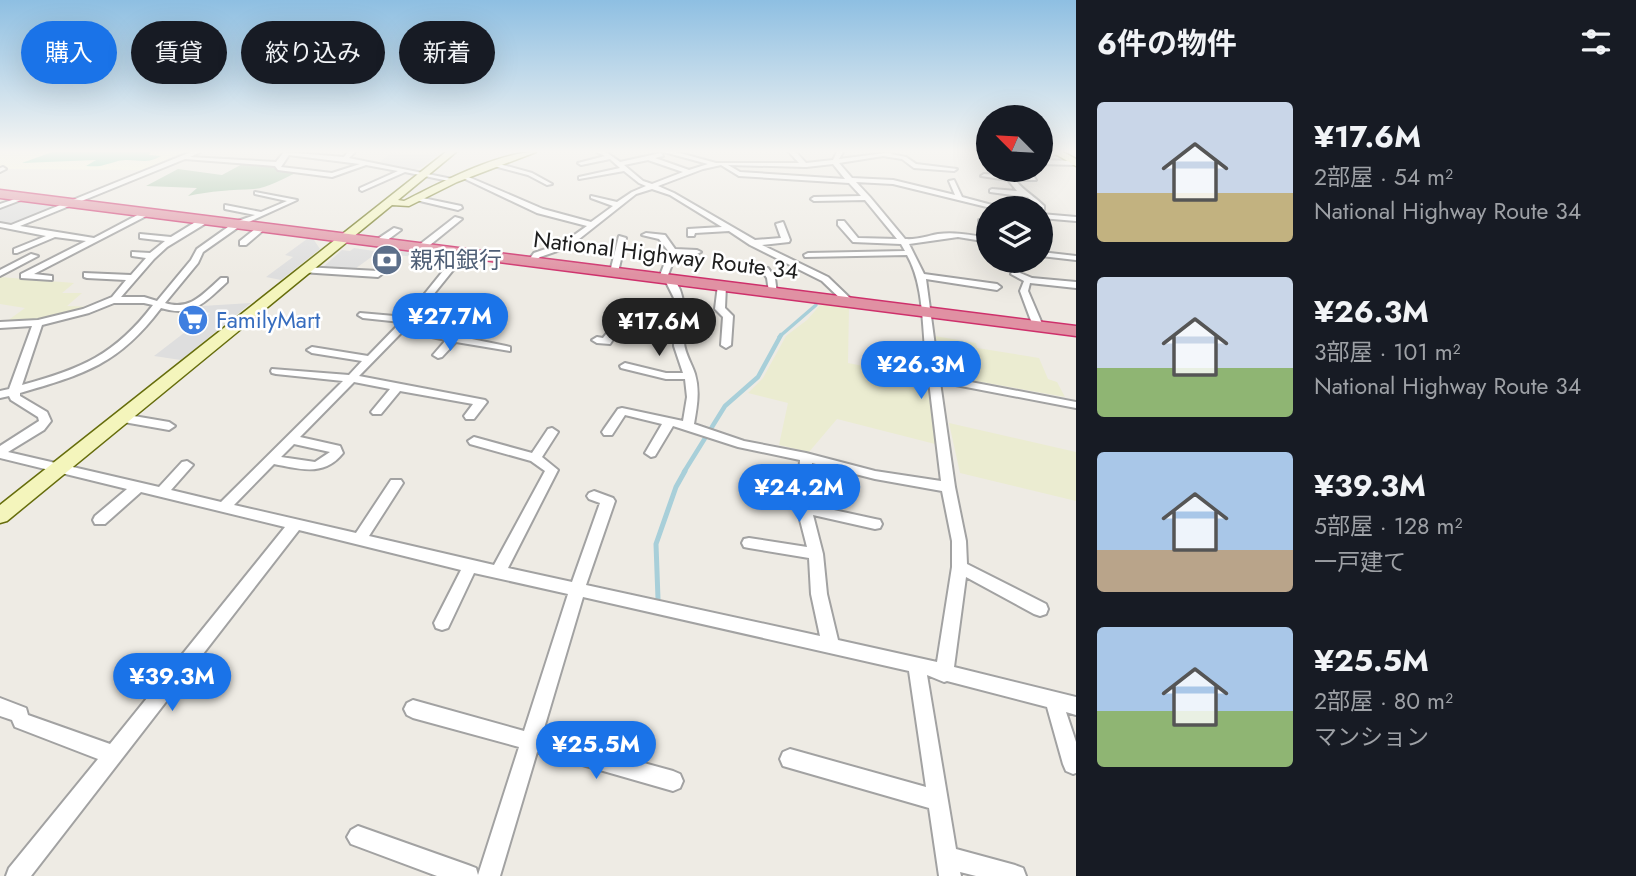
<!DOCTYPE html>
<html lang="ja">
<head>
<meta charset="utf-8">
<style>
  body { margin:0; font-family:Jost,"Noto Sans JP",sans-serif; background:#20242c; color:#f1f3f6; height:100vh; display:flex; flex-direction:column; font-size:26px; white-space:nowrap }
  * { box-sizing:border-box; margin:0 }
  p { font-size:23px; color:#9ea1a6 }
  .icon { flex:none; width:38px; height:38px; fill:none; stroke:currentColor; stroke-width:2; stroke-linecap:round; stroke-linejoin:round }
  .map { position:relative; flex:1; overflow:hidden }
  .details { display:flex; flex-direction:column; background:#171b24; width:560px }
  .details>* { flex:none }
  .guide { position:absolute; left:21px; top:21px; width:665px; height:63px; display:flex; gap:14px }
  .needle { width:46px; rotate:294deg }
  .buttons { position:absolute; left:976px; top:105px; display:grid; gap:14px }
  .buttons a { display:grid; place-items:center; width:77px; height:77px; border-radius:50%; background:#171b24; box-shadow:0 7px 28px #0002; font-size:35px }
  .price { position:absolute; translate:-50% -60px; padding:0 16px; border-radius:24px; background:#1a73e8; color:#fff; font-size:23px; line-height:46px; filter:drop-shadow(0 2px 4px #0008) }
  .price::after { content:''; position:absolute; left:50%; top:42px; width:21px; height:16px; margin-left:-10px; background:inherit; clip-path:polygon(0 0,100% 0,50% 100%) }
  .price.on { background:#222; color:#fff }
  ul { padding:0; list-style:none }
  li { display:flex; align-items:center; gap:21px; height:175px; padding:0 21px }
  li span { display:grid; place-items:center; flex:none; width:196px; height:140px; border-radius:7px; color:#555 }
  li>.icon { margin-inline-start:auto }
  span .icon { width:84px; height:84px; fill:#fffc; stroke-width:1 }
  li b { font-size:30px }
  h2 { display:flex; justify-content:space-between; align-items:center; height:84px; padding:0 21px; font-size:30px }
  .chip { padding:0 24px; border-radius:32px; background:#171b24; box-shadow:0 7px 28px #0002; font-size:24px; line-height:63px }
  .chip.on { background:#1a73e8; color:#fff }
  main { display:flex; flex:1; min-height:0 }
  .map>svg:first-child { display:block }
</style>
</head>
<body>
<main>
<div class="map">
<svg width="1076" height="876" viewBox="0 0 1076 876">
  <rect width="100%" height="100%" fill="#eeebe4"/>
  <!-- education -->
  <path fill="#fdfcdf" d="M0 152H182L144 170 0 169Z"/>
  <!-- farmland -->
  <path fill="#ebecd1" d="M0 277 74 283 62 293H82L67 306 93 307 57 318 3 324 25 308 0 304Z
    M822 303 849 306 848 363 929 379 939 445 837 419 809 452 779 445 788 403 748 393 763 378 786 336 807 320Z
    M935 336 976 343 977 348 1039 358 1048 379 1057 382 1065 397 948 376 940 371Z
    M949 423 1076 452V501L960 473Z"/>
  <!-- cemetery -->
  <path fill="#a7c5ab" d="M246 162 275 165 282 171 296 173C284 178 268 188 254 189 233 190 210 191 188 196L197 188 146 186 178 169 222 175Z"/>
  <!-- pitch -->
  <path fill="#87d8b6" d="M52 152H151L149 155 161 156C144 166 135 157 118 161 103 165 103 167 86 166L96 160 22 163Z"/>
  <!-- parking -->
  <path fill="#dedede" d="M393 152 411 155 441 152 422 167 415 169 377 164Z
    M24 199 62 205 13 225 0 223V208Z
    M307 239 314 240 320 249 281 280 266 277 293 257 285 255Z
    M354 248 374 251 379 248 420 253 415 257 377 253 352 271 322 268 342 250 350 251Z
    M251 303 181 360 154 356 210 313 201 311 202 306Z"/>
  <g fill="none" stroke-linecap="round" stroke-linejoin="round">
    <!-- stream-far2 -->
    <path stroke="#a8cfd9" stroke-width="3.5" d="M779 337 816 305"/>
    <!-- stream-far1 -->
    <path stroke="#a8cfd9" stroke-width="4.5" d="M684 472 725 406 758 377 781 335"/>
    <!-- stream -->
    <path stroke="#a8cfd9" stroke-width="5" d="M658 599 656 544 676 487 685 471"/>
    <!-- street casing -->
    <g stroke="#a2a2a2" stroke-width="4">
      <path id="street" d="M191 152H200L190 157 276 162 284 152 344 157 348 152H355L349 158 457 180 454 182 405 172 362 191 360 190V188L398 171 366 165 332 177 278 170 275 166 185 159 20 226 94 238 145 211 152 213 34 274 52 276V280L21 278V274L86 241 55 237 17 253H14V249L46 236 0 227V223L11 225ZM289 155 360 164 332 173 281 167Z
        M597 152H606L620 162 661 153 663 156 655 158 689 170 708 164 664 152H676L716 163H799L789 152H796L806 163 833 160 837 152H843L839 159 893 152 891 154 906 157 916 164 957 169 954 171 914 168 902 159 883 156 839 163 852 178 893 180 955 195 949 181 954 180 962 197 1003 208H991L893 184 856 182 870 197 905 239C917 240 927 236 938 234 956 232 971 235 989 238V242L958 237 909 244 924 274 997 284 1001 287 997 290 926 279 939 376 1076 402V408L940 382 955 487 966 541 967 564 1046 604 1048 609 1046 614 1040 616 1034 614 966 577 954 667 1076 697V715L1066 712 1076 742V773L1073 774 1066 771 1063 764 1047 707 947 681 944 682 927 675 956 849 1015 865 1023 868 1026 876H976L960 872 961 876H939L929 808 783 766 780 759 783 752 790 749 926 787 909 671 583 597 542 735 673 771 680 774 683 781 680 788 673 791 537 752 500 876H437L351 844 347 837 351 830 358 826 468 865 476 868 478 875 519 747 413 718 407 715 404 709 407 703 413 700 524 731 568 594 474 573 448 628 442 630 436 628 434 623 461 570 299 530 31 876H6L9 868 98 759 15 727 12 720 0 716V698L26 708 28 715 110 744 285 527 141 492 105 524H95L93 520 95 516 127 489 0 458V446L39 421 38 417 11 400 9 396 0 398V391L9 389 32 326 0 328V322L38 320 83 309 112 297 126 280 87 278 84 277V273L131 275 146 258 132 256V252L150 253 165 241 140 238V234L171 237 202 218H208V222L167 247 154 259 121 297H144L157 301 191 260 197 249 235 222 255 215 225 209V205L261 212 287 201 255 194V192L297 200 240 226 203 252 198 263 165 303C190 311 203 294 221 278H227V282C205 302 193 318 161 308 119 364 85 374 20 393V396L47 412 51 421 44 430 8 452 159 487 182 462 187 461 193 465 171 490 221 502 343 381 276 374 272 373 271 371 272 369 349 375 362 361 312 353 307 350 312 347 368 356 401 322 363 318 358 315 360 313 406 317 460 250H466V254L408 326 506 346 510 347V351L456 342 442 357 438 358 433 355 446 340 403 331 359 376 485 400 487 402 474 419H466L464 416 473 404 400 391 381 414H373L371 412 390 389 354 382 300 437 340 446 343 453C324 477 300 469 274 464L234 505 356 533 391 480H401L403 483 369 536 494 565 545 471 531 461 470 444 468 441 474 437 532 453 548 429 552 428 558 432 542 457 558 470 508 568 572 582 600 503 589 499 587 496 589 493 594 491 613 498 615 501 586 585 820 636 811 594 809 558 749 548 744 547 742 543 744 539 749 538 807 547 797 508 800 460 738 447 673 426 655 456 651 457 645 453 662 424 625 415 612 435H604L602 432 604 429 618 409 622 408 683 421 687 397 685 379H666L621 368 620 366 625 363 666 373H683L674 346V329L626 320 610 344 597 343 592 340 597 337 603 338 621 315 624 314 674 323V298L665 280 659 278 669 252 659 239 642 235 646 233 665 235 675 249 697 250 701 252 697 254H676L668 275C690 290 682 320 684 343 685 354 692 364 695 374 700 391 697 407 694 424L744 441 806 453 875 471 941 481 927 365 891 357 890 355 895 352 926 358C922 325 924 285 907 255L805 257 804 255 808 253 905 251 901 244 853 242 838 225V221H844L858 238 897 239 865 200 814 201 811 199 814 197 861 196 849 183 739 176 721 165 703 169 658 186 674 193 755 240 781 238 776 224 783 222 790 240 789 242 762 245 828 277 852 300V304H846L822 281 750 245 729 231 695 233 694 236H688V229L722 227 670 195 652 189 636 194 569 247 540 257 532 263 528 261 534 253 563 243 587 226 537 213 461 177 466 176 543 209 591 222 613 206 591 198V196L617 202 632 192 646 186 639 183 624 171 579 179V177L620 168 610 159 581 165 578 163 605 156ZM648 160 683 172 652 184 643 181 624 165ZM833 164 845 179 740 172 728 165 806 167ZM114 303H144L153 305C115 355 81 369 22 385L42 325 89 313ZM294 444 330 452 315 462 281 457ZM812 463 875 479 942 491 952 541V567L937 662 838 640 827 594 823 554 813 515 875 529 880 528 882 524 880 520 875 519 811 505Z
        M1041 152H1060L1062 154 1041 156Z
        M1041 160 1075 161 1076 165 1041 164Z
        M496 163 532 173 552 184 547 185 528 175 494 166Z
        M3 167 6 169 0 172V168Z
        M1024 170H1030L1036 180H1015C1024 191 1034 196 1044 206V210L1037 208 1028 197 990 192V190L992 189 1017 191 1008 180 981 176 984 174 1029 177Z
        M24 196 29 197 0 208V204Z
        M418 197 461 206 462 208 458 210 416 200V198Z
        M1041 214 1076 217V221L1041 218Z
        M455 217 462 219 425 249H419V245Z
        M979 220H985L989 224V230L979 224Z
        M260 225 267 227 246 245H240V241Z
        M394 228 401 230 382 244H376V240Z
        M619 236 626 238 618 272 614 275 610 272Z
        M1041 252 1076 256V260L1041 256Z
        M31 254 38 256 0 276V270Z
        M1019 261H1027L1020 273 1032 278 1076 282V288L1030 283 1028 291 1043 326 1041 328 1038 329 1033 326 1020 291 1024 281 1011 274Z
        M304 267 378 271 382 274 378 277 301 272 300 270Z
        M762 268H768L775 278 777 294 774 295 769 292 767 278 761 270Z
        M722 282 726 285 725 308 733 316 731 345 726 348 721 345 723 317 715 309 718 285Z
        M122 414 169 422 175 426 169 430 118 421 116 418 118 415Z"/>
    </g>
    <!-- secondary casing -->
    <g stroke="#666d0c" stroke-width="3">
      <path id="secondary" d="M446 152H456L398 200 404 201C438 184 498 152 536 152L457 182 409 206 392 205 7 521 0 523V505Z
        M1052 152H1063L1076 159V166Z"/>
    </g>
    <!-- highway casing -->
    <g stroke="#ce306b" stroke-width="3">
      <path id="highway" d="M0 190 1076 326V336L0 198Z"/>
    </g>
    <!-- street -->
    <use href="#street" fill="#fff" fill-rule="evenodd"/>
    <!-- secondary -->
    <use href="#secondary" fill="#f4f5bc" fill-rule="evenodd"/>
    <!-- highway -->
    <use href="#highway" fill="#e091a3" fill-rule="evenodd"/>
  </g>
  <!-- sky -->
  <linearGradient id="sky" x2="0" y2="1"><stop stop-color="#8ebfe2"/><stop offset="0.55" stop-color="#f7f6f3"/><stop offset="1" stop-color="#f7f6f3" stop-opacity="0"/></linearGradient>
  <rect width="1076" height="275" fill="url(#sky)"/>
  <!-- icons -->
  <defs>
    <g id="bank-disc" transform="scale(1.575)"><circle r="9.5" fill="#5c6f8a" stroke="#fff"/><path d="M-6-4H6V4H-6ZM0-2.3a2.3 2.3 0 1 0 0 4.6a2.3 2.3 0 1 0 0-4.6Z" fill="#fff"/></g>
    <g id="supermarket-disc" transform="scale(1.575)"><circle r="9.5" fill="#3f7fe0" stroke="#fff"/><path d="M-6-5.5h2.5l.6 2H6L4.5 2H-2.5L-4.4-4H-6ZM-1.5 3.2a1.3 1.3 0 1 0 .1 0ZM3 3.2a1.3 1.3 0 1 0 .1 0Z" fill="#fff"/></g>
  </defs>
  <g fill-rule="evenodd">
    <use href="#bank-disc" x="387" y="260"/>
    <use href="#supermarket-disc" x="193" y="320"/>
  </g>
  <g text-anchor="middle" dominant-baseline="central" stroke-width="5" stroke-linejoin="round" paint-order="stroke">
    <!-- far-street labels -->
    <g font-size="23" fill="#1e1e1e" stroke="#fff">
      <text transform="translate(666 255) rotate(7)">National Highway Route 34</text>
    </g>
    <!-- far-service labels -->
    <g font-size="23" fill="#4e5e75" stroke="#fff" text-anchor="start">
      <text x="410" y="260">親和銀行</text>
    </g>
    <!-- far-shop labels -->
    <g font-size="23" fill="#366cbe" stroke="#fff" text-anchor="start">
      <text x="216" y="320">FamilyMart</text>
    </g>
  </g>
</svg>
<div class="buttons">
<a><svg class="needle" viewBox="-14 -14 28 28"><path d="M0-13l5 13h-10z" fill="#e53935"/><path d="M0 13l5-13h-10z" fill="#9ea1a6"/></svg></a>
<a><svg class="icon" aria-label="layers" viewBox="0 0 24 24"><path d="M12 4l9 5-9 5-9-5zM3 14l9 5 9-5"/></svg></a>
</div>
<b class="price" style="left:450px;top:353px">¥27.7M</b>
<b class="price on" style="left:659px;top:358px">¥17.6M</b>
<b class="price" style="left:921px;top:401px">¥26.3M</b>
<b class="price" style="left:799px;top:524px">¥24.2M</b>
<b class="price" style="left:172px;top:713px">¥39.3M</b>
<b class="price" style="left:596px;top:781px">¥25.5M</b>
<div class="guide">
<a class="chip on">購入</a>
<a class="chip">賃貸</a>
<a class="chip">絞り込み</a>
<a class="chip">新着</a>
</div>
</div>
<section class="details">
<h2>6件の物件<svg class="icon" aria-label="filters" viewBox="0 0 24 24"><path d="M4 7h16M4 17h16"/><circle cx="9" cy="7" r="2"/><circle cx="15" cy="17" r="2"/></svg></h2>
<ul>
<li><span style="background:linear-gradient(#c9d6e8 65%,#c2b280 0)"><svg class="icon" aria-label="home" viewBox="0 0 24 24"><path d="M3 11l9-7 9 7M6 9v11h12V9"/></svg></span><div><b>¥17.6M</b><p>2部屋 · 54 m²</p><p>National Highway Route 34</p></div></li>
<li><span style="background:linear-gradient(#c9d6e8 65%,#8fb573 0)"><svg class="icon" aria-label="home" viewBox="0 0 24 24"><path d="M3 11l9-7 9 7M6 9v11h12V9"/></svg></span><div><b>¥26.3M</b><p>3部屋 · 101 m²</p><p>National Highway Route 34</p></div></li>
<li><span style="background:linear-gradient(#a9c7e8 70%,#b9a48a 0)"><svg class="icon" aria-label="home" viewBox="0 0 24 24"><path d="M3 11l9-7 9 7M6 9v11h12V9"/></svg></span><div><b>¥39.3M</b><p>5部屋 · 128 m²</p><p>一戸建て</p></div></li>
<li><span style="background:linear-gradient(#a9c7e8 60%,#8fb573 0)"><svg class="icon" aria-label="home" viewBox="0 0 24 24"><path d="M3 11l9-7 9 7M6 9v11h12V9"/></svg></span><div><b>¥25.5M</b><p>2部屋 · 80 m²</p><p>マンション</p></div></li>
</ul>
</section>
</main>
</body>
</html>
